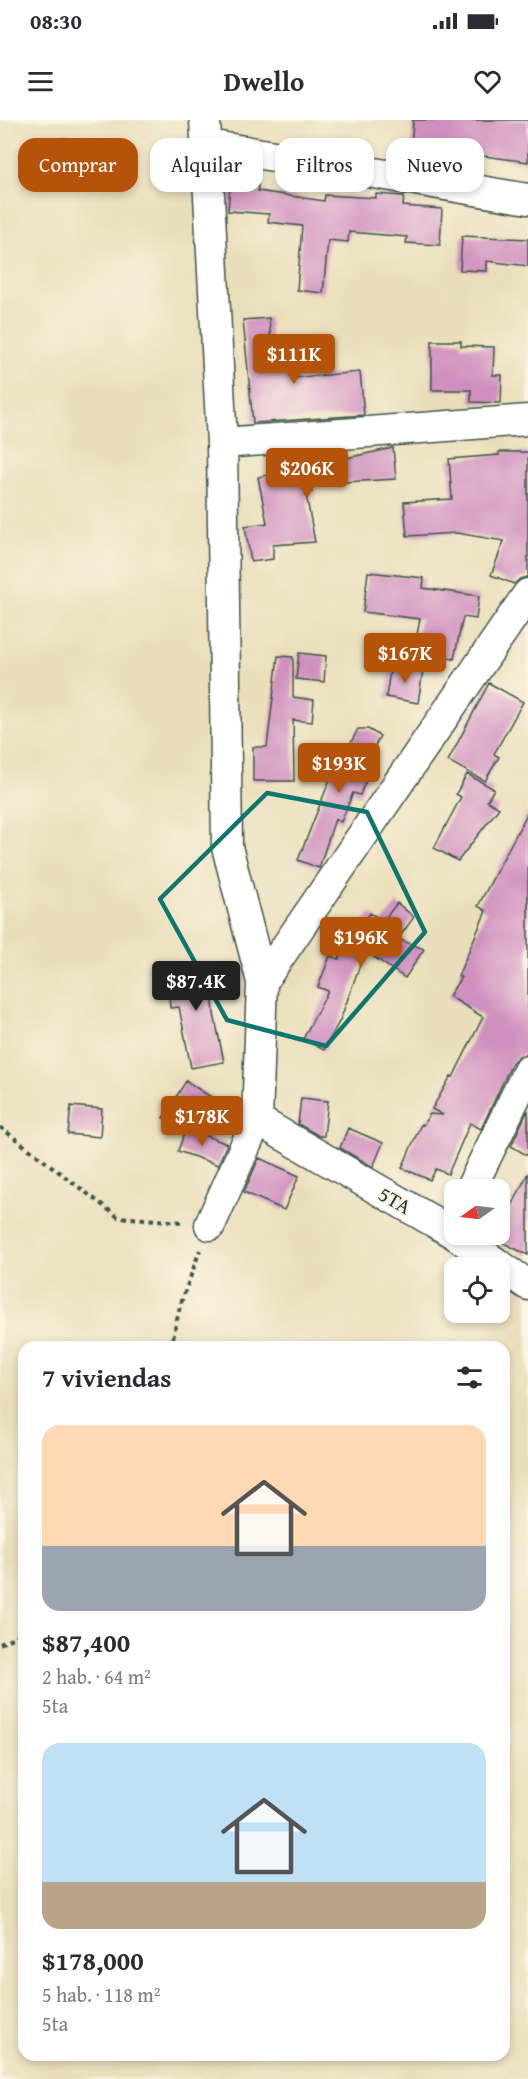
<!DOCTYPE html>
<html lang="es">
<head>
<meta charset="utf-8">
<style>
  body { margin:0; font-family:"Gentium Book Plus",serif; background:#f7f7f7; color:#2b2b33; height:100vh; display:flex; flex-direction:column; font-size:22px; white-space:nowrap }
  * { box-sizing:border-box; margin:0 }
  p { font-size:20px; color:#7c7c81 }
  .icon { flex:none; width:33px; height:33px; fill:none; stroke:currentColor; stroke-width:2; stroke-linecap:round; stroke-linejoin:round }
  .map { position:relative; flex:1; overflow:hidden }
  .side { position:absolute; left:18px; top:1221px; width:492px; height:720px; display:flex; flex-direction:column; background:#fff; border-radius:18px; box-shadow:0 3px 9px #0003 }
  .side>* { flex:none }
  .hud { position:absolute; left:18px; top:18px; width:492px; height:54px; display:flex; gap:12px }
  .needle { width:39px; rotate:256deg }
  .fabs { position:absolute; left:444px; top:1059px; display:grid; gap:12px }
  .fabs a { display:grid; place-items:center; width:66px; height:66px; border-radius:12px; background:#fff; box-shadow:0 3px 9px #0003; font-size:30px }
  .price { position:absolute; translate:-50% -51px; padding:0 14px; border-radius:6px; background:#b45309; color:#fff; font-size:20px; line-height:39px; filter:drop-shadow(0 2px 3px #0008) }
  .price::after { content:''; position:absolute; left:50%; top:36px; width:18px; height:14px; margin-left:-9px; background:inherit; clip-path:polygon(0 0,100% 0,50% 100%) }
  .price.active { background:#222; color:#fff }
  ul { padding:0; list-style:none }
  li { display:grid; align-content:center; gap:12px; height:318px; padding:0 24px }
  li span { display:grid; place-items:center; height:186px; border-radius:18px; color:#555 }
  li>.icon { margin-inline-start:auto }
  span .icon { width:108px; height:108px; fill:#fffc; stroke-width:1 }
  li b { font-size:26px }
  h2 { display:flex; justify-content:space-between; align-items:center; height:72px; padding:0 24px; font-size:26px }
  .pill { padding:0 21px; border-radius:18px; background:#fff; box-shadow:0 3px 9px #0003; font-size:21px; line-height:54px }
  .pill.active { background:#b45309; color:#fff }
  .status { display:flex; justify-content:space-between; align-items:center; height:42px; padding:0 30px; background:#fff; direction:ltr }
  .status svg { height:16px; fill:currentColor }
  header { display:flex; justify-content:space-between; align-items:center; height:78px; padding:0 24px; background:#fff; font-size:27px; font-weight:800 }
  .map>svg:first-child { display:block }
</style>
</head>
<body>
<div class="status"><b>08:30</b><svg viewBox="0 0 49 12"><path d="M0 12V9h3v3zM5 12V6h3v6zM10 12V3h3v9zM15 12V0h3v12zM26 1h20v11H26zM47 4h2v5h-2z"/></svg></div>
<header><svg class="icon" aria-label="menu" viewBox="0 0 24 24"><path d="M4 6h16M4 12h16M4 18h16"/></svg>Dwello<svg class="icon" aria-label="heart" viewBox="0 0 24 24"><path d="M12 20l-8-8c-3-5 5-10 8-4 3-6 11-1 8 4z"/></svg></header>
<div class="map">
<svg width="528" height="1959" viewBox="0 0 528 1959">
  <rect width="100%" height="100%" fill="#fcf5e5"/>
  <filter id="ink" filterUnits="userSpaceOnUse"><feTurbulence type="fractalNoise" baseFrequency=".0167" numOctaves="2"/><feDisplacementMap in="SourceGraphic" scale="12" xChannelSelector="R" yChannelSelector="G"/><feConvolveMatrix kernelMatrix="1 2 1 2 8 2 1 2 1" color-interpolation-filters="sRGB"/></filter>
  <filter id="wash" filterUnits="userSpaceOnUse"><feTurbulence type="fractalNoise" baseFrequency=".008" numOctaves="4" result="noise"/><feDisplacementMap in="SourceGraphic" scale="24" xChannelSelector="R" yChannelSelector="G"/><feGaussianBlur stdDeviation="1.35" result="paint"/><feColorMatrix in="noise" values="0 0 0 0 0 0 0 0 0 0 0 0 0 0 0 0 0 1.4 0 .05"/><feComposite in="paint" operator="in"/></filter>
  <g filter="url(#wash)">
    <rect width="100%" height="100%" fill="#eadeba"/>
    <g id="blocks">
      <!-- building -->
      <path fill="#d090bf" d="M413 0H528V42L441 30V35L411 33Z
        M66 18 70 49 42 52 38 21Z
        M231 54 254 55 253 62 258 63V71L324 81 325 75 376 78V74L404 76 403 86 442 89 440 125 406 123 407 117 349 112 348 122 328 120 323 173 297 170 302 106 268 102 269 94 228 91Z
        M462 116 528 119V146L487 141V151L460 150Z
        M269 198 273 244 290 242 292 258 360 252 364 295 253 303 243 200Z
        M432 221H461V226L494 227 493 255H502L501 283 471 282V270H432Z
        M393 328 396 359 310 364 312 372 306 374 315 422 273 425V439L251 442 245 406 267 403 258 357Z
        M499 332H528V457L520 459 514 464 491 455 504 421 457 413 407 416 404 382 452 379 449 339 499 335Z
        M368 452 424 458 423 468 479 476 476 499 463 497 454 539 414 531 420 499 363 492Z
        M299 533 326 536 324 562 296 559Z
        M278 536 293 537V577L314 580 312 602 293 600 294 661H253V627H267Z
        M391 545 423 550 418 583 386 577Z
        M489 563 523 582 494 634 499 637 485 661 448 641Z
        M358 609H368L380 616 365 645 371 647 360 675 353 673 341 702 335 699 319 748 298 740 340 634 344 636Z
        M467 654 494 669 487 681 499 688 458 741 434 728 461 677 456 674Z
        M528 692V934L519 936 512 943 481 1009 470 1003 448 1054 436 1049 430 1060 402 1048 421 1004 423 1005 430 994 443 995 432 989 451 956 453 957 483 897 449 876 461 857 458 856 486 791 478 786Z
        M397 783 414 797 398 819 424 829 405 858 365 831 341 898 324 930 303 919 328 871 318 867 330 836 339 839 370 793 377 797 375 802 380 805Z
        M210 844 214 894 224 942 191 948 179 887 170 888 167 847Z
        M186 961 214 979 200 1002 163 998Z
        M301 978 328 981 324 1016H319L298 1004Z
        M71 986 102 989 100 1017 68 1014Z
        M528 990V1036L511 1026Z
        M186 1008 227 1024 218 1045 178 1031Z
        M348 1008 383 1023 373 1047 340 1028Z
        M259 1038 299 1056 284 1090 244 1072Z
        M528 1053V1135L495 1119 497 1114H500V1110Z"/>
    </g>
  </g>
  <g filter="url(#ink)">
    <use href="#blocks" fill-opacity="0" stroke="#3d5548" stroke-width="1.5"/>
    <g fill="none" stroke-linecap="round" stroke-linejoin="round">
      <!-- street casing -->
      <g stroke="#3d5548" stroke-width="33">
        <path id="street" d="M205 0 222 323 227 727 262 862 257 1000 210 1105
          M208 25 528 79
          M222 323 528 300
          M262 862 528 474
          M257 1000 450 1111 528 1165
          M470 1070 528 951"/>
      </g>
      <!-- path -->
      <path stroke="#3d5548" stroke-width="4" stroke-dasharray="4.5 4.5" stroke-linecap="butt" d="M0 1007 118 1097 182 1102
        M171 1227 180 1186 200 1130
        M0 1524 24 1512"/>
      <!-- street -->
      <use href="#street" stroke="#fff" stroke-width="30"/>
    </g>
  </g>
  <!-- marked area -->
  <path fill="none" stroke="#0f766e" stroke-width="4.5" stroke-linejoin="round" d="M267 673 367 692 425 812 326 926 227 900 160 779Z"/>
  <g text-anchor="middle" dominant-baseline="central" stroke-width="4.5" stroke-linejoin="round" paint-order="stroke">
    <!-- street labels -->
    <g font-size="21" fill="#1f3d34" stroke="#fcf5e5">
      <text transform="translate(395 1080) rotate(30)">5TA</text>
    </g>
  </g>
</svg>
<div class="fabs">
<a><svg class="needle" viewBox="-14 -14 28 28"><path d="M0-13l5 13h-10z" fill="#e53935"/><path d="M0 13l5-13h-10z" fill="#7c7c81"/></svg></a>
<a><svg class="icon" aria-label="locate" viewBox="0 0 24 24"><circle cx="12" cy="12" r="6"/><path d="M12 2v4M12 18v4M2 12h4M18 12h4"/></svg></a>
</div>
<b class="price" style="left:294px;top:265px">$111K</b>
<b class="price" style="left:307px;top:379px">$206K</b>
<b class="price" style="left:405px;top:564px">$167K</b>
<b class="price" style="left:339px;top:674px">$193K</b>
<b class="price" style="left:361px;top:848px">$196K</b>
<b class="price active" style="left:196px;top:892px">$87.4K</b>
<b class="price" style="left:202px;top:1027px">$178K</b>
<div class="hud">
<a class="pill active">Comprar</a>
<a class="pill">Alquilar</a>
<a class="pill">Filtros</a>
<a class="pill">Nuevo</a>
</div>
<section class="side">
<h2>7 viviendas<svg class="icon" aria-label="filters" viewBox="0 0 24 24"><path d="M4 7h16M4 17h16"/><circle cx="9" cy="7" r="2"/><circle cx="15" cy="17" r="2"/></svg></h2>
<ul>
<li><span style="background:linear-gradient(#ffd9b3 65%,#9aa5b1 0)"><svg class="icon" aria-label="home" viewBox="0 0 24 24"><path d="M3 11l9-7 9 7M6 9v11h12V9"/></svg></span><div><b>$87,400</b><p>2 hab. · 64 m²</p><p>5ta</p></div></li>
<li><span style="background:linear-gradient(#bfe0f5 75%,#b9a48a 0)"><svg class="icon" aria-label="home" viewBox="0 0 24 24"><path d="M3 11l9-7 9 7M6 9v11h12V9"/></svg></span><div><b>$178,000</b><p>5 hab. · 118 m²</p><p>5ta</p></div></li>
</ul>
</section>
</div>
</body>
</html>
